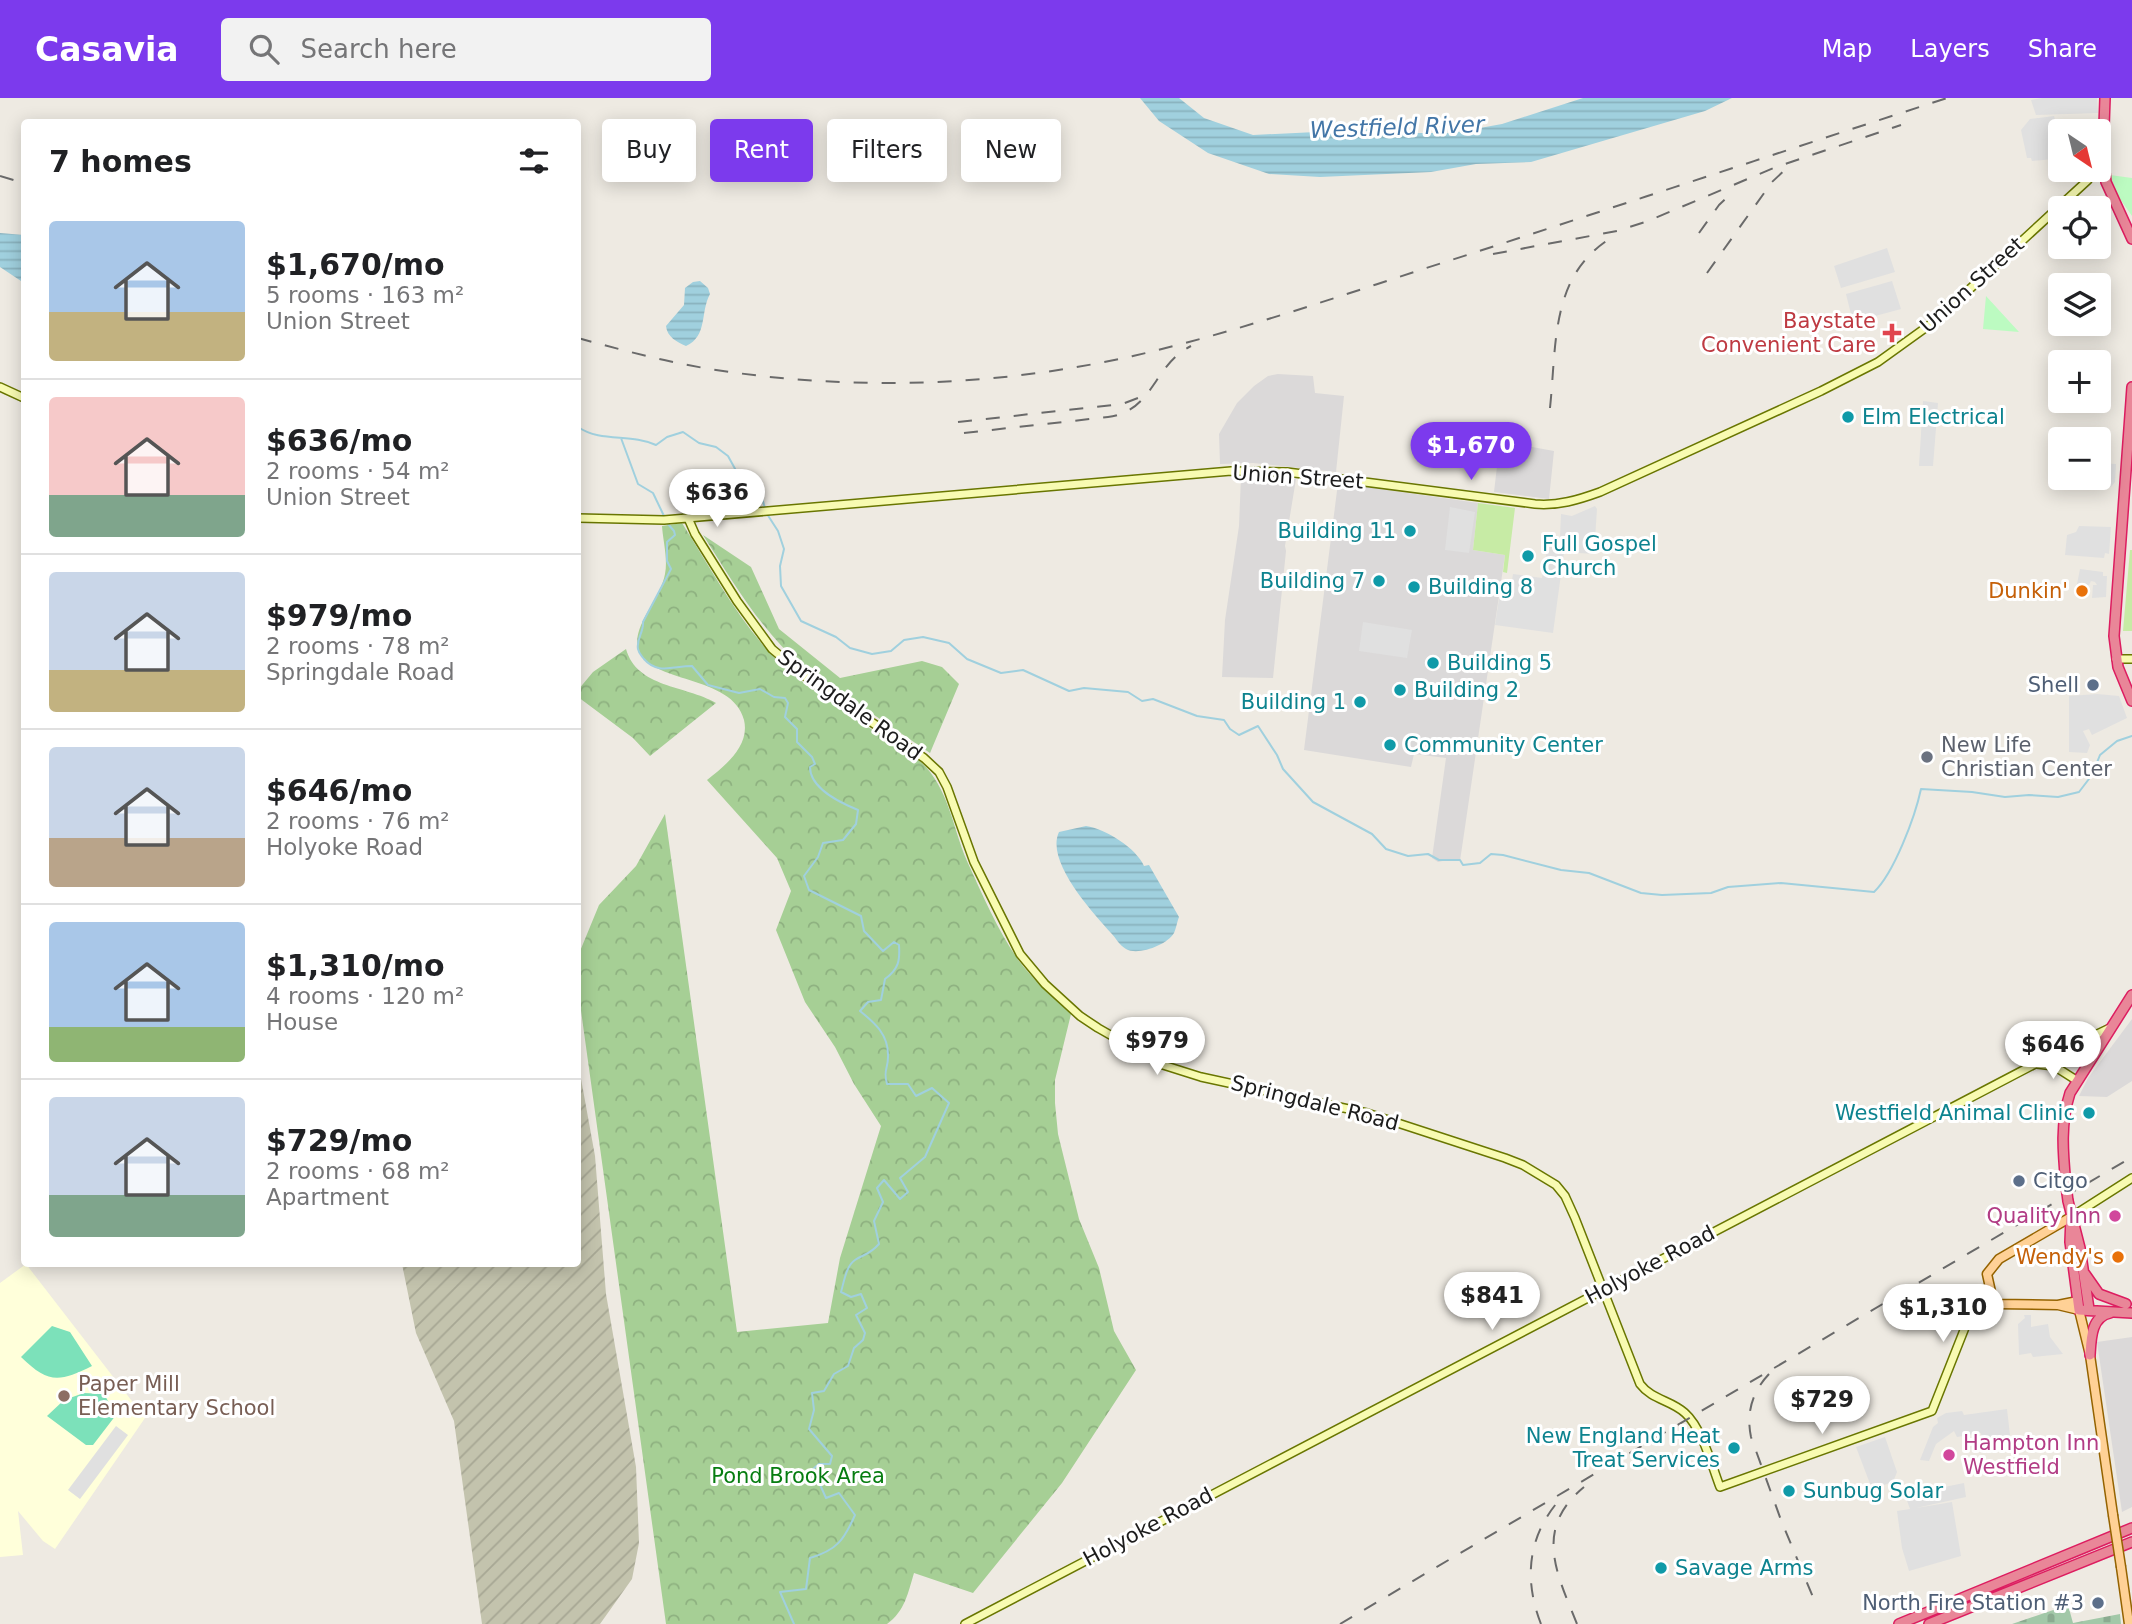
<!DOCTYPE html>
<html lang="en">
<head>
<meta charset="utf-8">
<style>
  body { margin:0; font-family:"DejaVu Sans",sans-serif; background:#f2f2f2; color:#202124; height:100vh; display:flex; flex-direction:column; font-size:26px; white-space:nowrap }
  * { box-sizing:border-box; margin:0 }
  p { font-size:23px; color:#757577 }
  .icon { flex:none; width:38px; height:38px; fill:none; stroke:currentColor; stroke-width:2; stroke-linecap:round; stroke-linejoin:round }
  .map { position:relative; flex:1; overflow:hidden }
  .panel { position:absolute; left:21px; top:21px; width:560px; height:1148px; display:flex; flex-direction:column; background:#fff; border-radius:7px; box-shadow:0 4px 18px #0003 }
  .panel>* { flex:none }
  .top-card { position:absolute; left:602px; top:21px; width:665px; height:63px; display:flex; gap:14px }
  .needle { width:46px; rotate:145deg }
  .controls { position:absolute; left:2048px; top:21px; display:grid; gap:14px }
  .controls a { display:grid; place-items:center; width:63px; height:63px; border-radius:7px; background:#fff; box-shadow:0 4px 18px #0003; font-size:35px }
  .price { position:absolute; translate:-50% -60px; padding:0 16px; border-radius:24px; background:#fff; color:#222; font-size:23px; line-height:46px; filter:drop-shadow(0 2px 4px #0008) }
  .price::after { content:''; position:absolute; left:50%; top:42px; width:21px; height:16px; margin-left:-10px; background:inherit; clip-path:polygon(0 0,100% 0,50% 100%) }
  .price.on { background:#7c3aed; color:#fff }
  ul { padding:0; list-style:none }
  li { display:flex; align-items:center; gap:21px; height:175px; padding:0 28px }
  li+li { border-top:2px solid #e0e0e0 }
  li span { display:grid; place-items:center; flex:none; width:196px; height:140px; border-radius:7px; color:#555 }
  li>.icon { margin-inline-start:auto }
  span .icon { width:84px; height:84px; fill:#fffc; stroke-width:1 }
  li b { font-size:30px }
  h2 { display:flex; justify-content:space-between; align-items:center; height:84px; padding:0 28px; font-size:30px }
  .tag { padding:0 24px; border-radius:7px; background:#fff; box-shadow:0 4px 18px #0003; font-size:24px; line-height:63px }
  .tag.on { background:#7c3aed; color:#fff }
  header { display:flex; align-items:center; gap:42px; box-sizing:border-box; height:98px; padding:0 35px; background:#7c3aed; color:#fff }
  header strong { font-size:33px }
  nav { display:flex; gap:38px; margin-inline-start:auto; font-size:24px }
  .search { width:490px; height:63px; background:#f2f2f2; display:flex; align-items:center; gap:18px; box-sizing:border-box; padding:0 24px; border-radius:7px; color:#757577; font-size:26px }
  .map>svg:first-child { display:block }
</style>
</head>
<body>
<header>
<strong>Casavia</strong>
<div class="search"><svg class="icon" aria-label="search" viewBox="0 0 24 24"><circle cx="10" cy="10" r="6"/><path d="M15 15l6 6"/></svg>Search here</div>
<nav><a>Map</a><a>Layers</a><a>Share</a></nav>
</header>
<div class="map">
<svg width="2132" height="1526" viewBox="0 0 2132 1526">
  <defs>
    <pattern id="construction-furrows" width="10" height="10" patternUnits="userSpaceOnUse" patternTransform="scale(1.75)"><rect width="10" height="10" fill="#c3c3ad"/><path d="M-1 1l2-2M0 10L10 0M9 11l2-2" fill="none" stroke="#a7a794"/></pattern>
    <pattern id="forest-crowns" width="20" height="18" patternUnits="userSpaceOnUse" patternTransform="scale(1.75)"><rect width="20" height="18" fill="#a6cf95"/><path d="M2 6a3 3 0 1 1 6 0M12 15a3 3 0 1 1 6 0" fill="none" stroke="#8eb180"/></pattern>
    <pattern id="cemetery-stones" width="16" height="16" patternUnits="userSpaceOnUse" patternTransform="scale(1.75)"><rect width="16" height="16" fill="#a2c8a8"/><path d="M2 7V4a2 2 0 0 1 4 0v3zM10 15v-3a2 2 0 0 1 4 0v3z" fill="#8bab90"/></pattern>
    <pattern id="water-rules" width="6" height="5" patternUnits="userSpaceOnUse" patternTransform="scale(1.75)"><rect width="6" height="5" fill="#a0d0de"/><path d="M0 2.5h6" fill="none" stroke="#89b2be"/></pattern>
  </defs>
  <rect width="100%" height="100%" fill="#eeeae2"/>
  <!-- residential -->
  <path fill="#dbd9d9" d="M1278 276 1313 278 1315 295 1344 298 1336 374 1253 365 1220 366 1219 336 1237 305 1254 288 1268 278Z
    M1500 343 1554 353 1549 401 1494 394Z
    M1241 379 1296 381 1285 448 1286 453 1273 580 1222 579 1225 522 1239 428Z
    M1338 385 1478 405 1473 452 1505 457 1460 763 1452 761 1438 764 1432 760 1446 660 1414 656 1411 669 1304 652Z
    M2132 921V983L2107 999 2079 998 2088 980Z
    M2132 1239V1409L2122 1414 2097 1244Z"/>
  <!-- education -->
  <path fill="#ffffda" d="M26 1166 145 1320 55 1451 43 1443 18 1413 23 1457 0 1459V1185Z"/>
  <!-- construction -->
  <path fill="url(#construction-furrows)" d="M578 964 595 1058 606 1196 636 1369 639 1445 632 1481 600 1526H482L454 1323 416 1235 402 1166H578Z"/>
  <!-- grass -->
  <path fill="#c7eba5" d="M1478 405 1515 410 1507 475 1503 474 1505 457 1473 452Z
    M2130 452H2132V533H2123Z"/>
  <!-- forest -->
  <path fill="url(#forest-crowns)" d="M682 425C708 466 731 509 762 546 799 590 871 629 920 663 949 690 952 728 967 763 981 794 999 835 1019 863 1034 883 1053 899 1071 916L1055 982V1005L1058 1036 1079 1121 1099 1170 1114 1233 1136 1272 1062 1385 973 1495 914 1475C908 1495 905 1513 887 1526H666L578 891V858L599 807 636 768 665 716 737 1234 828 1225 840 1160 881 1028 854 986 835 949 805 904 776 832 791 793 777 760 707 682C726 667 750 648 744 622 733 576 647 586 638 550 632 528 661 500 665 476 668 461 663 443 662 428Z
    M703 437 751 469 779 531 840 580 922 563 942 569 959 586 930 655 802 568C760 531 733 484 703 437Z
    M626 551C637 590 685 587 716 605L650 658 633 640 578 599V592L593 574Z"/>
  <!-- cemetery -->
  <path fill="url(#cemetery-stones)" d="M2068 1507 2073 1525 2120 1516 2121 1526H2012Z"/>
  <!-- park -->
  <path fill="#bcfbc1" d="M2110 77 2132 80V118L2118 98Z
    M1986 198 2019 234 1983 231Z
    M2089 945 2074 969 2059 961 2060 959Z"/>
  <!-- pitch -->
  <path fill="#7ce1ba" d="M52 1228 70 1234 92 1268C58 1285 48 1285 21 1259Z
    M84 1295 104 1296 116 1317 93 1347H86L47 1318 64 1302Z"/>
  <!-- parking -->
  <path fill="#e0e0e0" d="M2042 0H2097L2098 15 2036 17 2031 2Z
    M2054 18 2055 22H2059L2060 56 2054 57V61L2032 63 2031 60H2027L2021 32 2030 21Z
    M1887 150 1895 174 1841 190 1834 168Z
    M1892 183 1901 211 1853 224 1846 196Z
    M1923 303 1938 305 1933 368H1919Z
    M2098 365 2116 366 2115 384 2111 389 2066 385V380H2098Z
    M1595 408 1597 411 1594 456 1564 454 1553 535 1495 527 1501 487 1511 489 1513 476 1542 480 1549 441 1560 439 1561 416 1572 418Z
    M1450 409 1475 414 1469 455 1445 452Z
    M2079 428 2111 429 2109 456 2105 455 2104 460 2065 457 2067 437 2076 434Z
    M2080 471 2103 474V478H2107L2106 499 2092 500 2093 487H2097L2095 484 2091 483 2089 487 2077 486Z
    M1363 524 1412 532 1407 560 1359 553Z
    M2097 596 2119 598 2127 620 2092 637 2089 631 2083 633 2090 647 2087 655 2069 654V598Z
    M2024 1217H2031V1229L2048 1226 2050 1239 2063 1256 2033 1259 2031 1255 2019 1257 2018 1226 2025 1220Z
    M2007 1311 2011 1346 1984 1351 1981 1335 1957 1339 1954 1333 1936 1346 1929 1363 1920 1362 1933 1329 1938 1325 1937 1320 1946 1315 1962 1313 1964 1317Z
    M116 1328 128 1337 80 1401 68 1392Z
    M1885 1339 1897 1374 1893 1384 1872 1391 1856 1349Z
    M1964 1385 1966 1399 1916 1410 1952 1404 1961 1458 1909 1473 1902 1450 1897 1413 1910 1411 1905 1397Z"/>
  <!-- water -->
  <path fill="url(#water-rules)" d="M1140 0H1179L1204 20 1253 37 1398 30 1416 35H1452L1502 26 1583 0H1732L1705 13 1531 64 1476 66 1431 74 1320 79 1269 76 1208 55 1159 23Z
    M0 135 24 137V185L0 169Z
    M700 183 708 190 710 196C700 214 708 238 686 248 677 244 667 239 666 228L684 207 685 190 693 184Z
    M1086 728C1106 731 1136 750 1144 768L1149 767 1179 819C1177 824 1176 831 1174 835 1167 847 1138 858 1126 851 1119 847 1116 840 1111 835 1093 815 1045 763 1059 734Z"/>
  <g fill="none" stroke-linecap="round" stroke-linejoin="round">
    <!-- stream -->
    <path stroke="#a0d0de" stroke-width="2" d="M578 329C601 345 631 335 656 347L667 339 683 334 699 345 716 349 728 358 739 378 761 397 765 410
      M621 340 638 386 653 395 664 418
      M767 416 778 433 784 451 780 468 781 488 801 523 836 539 850 550 872 556 891 553 904 542 923 539 949 545 967 561 1001 575 1023 572 1069 593 1084 590 1128 594 1142 603 1153 601 1197 618 1224 622 1230 631 1239 637 1258 628 1277 657 1283 671 1313 704 1372 736 1386 751 1408 758 1428 756 1439 762H1460L1463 767 1480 765 1491 756 1503 757 1561 772 1589 775 1641 795 1662 797 1711 795 1728 789 1781 785 1874 794C1894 775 1915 719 1921 691L1972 694 2005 699 2029 697 2058 699 2079 694 2092 677 2100 657 2117 643 2132 638
      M668 426 674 433 675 437 667 444V463L671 471 643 524C644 534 636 541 638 551 639 556 642 558 644 561 658 577 673 568 692 568L708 587 739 595 760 591 774 599 785 600 788 605 785 619 797 631V644L812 659 815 666 810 669C810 691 841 705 858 712L856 726 843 742 823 745 818 759 804 778 809 792 861 818 864 833 883 853 894 844 899 847C900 862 899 871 885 881L881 902 868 904 860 913C875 925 889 937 888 959 888 971 883 972 887 986H908L916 998 932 990 949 1005 925 1059 900 1080 908 1094 900 1101 884 1082 877 1090 883 1104 874 1123 879 1146C869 1157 866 1155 855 1162 846 1168 844 1184 841 1194L851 1199 861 1196 867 1210 856 1217 865 1235 863 1242 854 1250 848 1268 834 1276 824 1293 812 1295 814 1312 809 1331 832 1358 830 1366H819L813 1371 826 1400 839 1395 855 1417C844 1442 837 1452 810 1460L806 1491 780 1494 794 1526"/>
    <!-- secondary casing -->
    <g stroke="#697601" stroke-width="10">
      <path id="secondary" d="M0 289 24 300
        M578 420 664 422 1231 373 1287 374 1535 406C1558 408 1578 402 1600 394L1821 293 1878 264 1935 223 2088 82 2095 72
        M688 420 695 436 737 503 772 551 807 580 924 660 939 674 947 689 974 764 1020 856 1045 886 1080 918 1098 930 1163 967 1201 979 1367 1015 1505 1060 1523 1067 1556 1087 1565 1098 1575 1120 1640 1286C1652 1302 1671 1302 1685 1315 1702 1330 1712 1368 1720 1389L1932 1313 1968 1222 1981 1211 1997 1206
        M2116 561H2132
        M2037 966 2054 968 2076 982
        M2071 1119 2132 1080
        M965 1526 2033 967 2110 930"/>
    </g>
    <!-- primary casing -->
    <g stroke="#956300" stroke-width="11">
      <path id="primary" d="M2071 1119 1999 1161 1987 1176 1991 1194 1997 1206 2058 1207 2078 1203
        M2058 1207 2079 1212 2090 1257 2113 1417
        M2121 1469 2129 1526"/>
    </g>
    <!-- highway casing -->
    <g stroke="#dd1d60" stroke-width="12">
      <path id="highway" d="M2105 0 2103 56 2106 84 2132 141
        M2132 289 2114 538 2118 569 2132 603
        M2066 1088C2063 1055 2060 1026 2070 995L2132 897
        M2068 1103 2080 1150 2089 1211
        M2071 1119 2070 1144 2079 1212 2132 1215
        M2085 1176 2099 1196 2126 1206
        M2090 1257C2091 1241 2091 1219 2110 1215
        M1899 1526 2132 1430
        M1929 1526 2132 1444"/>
    </g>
    <!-- secondary -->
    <use href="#secondary" stroke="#f8fbb2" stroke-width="7"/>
    <!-- primary -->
    <use href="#primary" stroke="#ffd196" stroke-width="8"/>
    <!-- highway -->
    <use href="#highway" stroke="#e98698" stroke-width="9"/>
    <!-- rail -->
    <path stroke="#6a6a6a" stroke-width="2" stroke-dasharray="14 14" stroke-linecap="butt" d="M0 78 24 85
      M1699 135 1719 107 1734 93
      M1493 156 1617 133 1648 123 1776 69 1901 27
      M1707 175 1772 84 1788 69
      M578 240C625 253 674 266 723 273 859 293 999 288 1133 258 1246 232 1356 192 1467 157 1627 105 1787 52 1947 0
      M1550 310C1557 243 1550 174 1616 137
      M958 324 1122 306 1138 300
      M964 335 1108 319C1154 313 1153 267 1191 248
      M1769 1276C1752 1294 1746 1315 1751 1339L1781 1422 1815 1504
      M1340 1526 2132 1059
      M1541 1526C1523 1480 1528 1436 1562 1399
      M1577 1526C1557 1476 1533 1431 1584 1389"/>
    <!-- primary-bridge casing -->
    <g stroke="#956300" stroke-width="11" stroke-linecap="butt">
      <path id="primary-bridge" d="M2113 1417 2121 1469"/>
    </g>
    <!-- highway-bridge casing -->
    <g stroke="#dd1d60" stroke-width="12" stroke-linecap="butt">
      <path id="highway-bridge" d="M2066 1088 2068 1103"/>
    </g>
    <!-- primary-bridge -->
    <use href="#primary-bridge" stroke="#ffd196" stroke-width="8"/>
    <!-- highway-bridge -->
    <use href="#highway-bridge" stroke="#e98698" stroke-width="9"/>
  </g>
  <!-- markers -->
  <path fill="#e0444e" stroke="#fff" stroke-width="2.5" d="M1888.5 224.5h7v7h7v7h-7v7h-7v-7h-7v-7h7z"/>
  <g fill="#0f9aa8" stroke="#fff" stroke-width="2.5">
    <circle cx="1848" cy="319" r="7"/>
    <circle cx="1410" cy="433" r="7"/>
    <circle cx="1528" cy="458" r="7"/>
    <circle cx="1379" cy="483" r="7"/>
    <circle cx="1414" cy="489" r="7"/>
    <circle cx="1433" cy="565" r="7"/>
    <circle cx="1400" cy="592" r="7"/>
    <circle cx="1360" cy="604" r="7"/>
    <circle cx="1390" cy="647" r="7"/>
    <circle cx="2089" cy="1015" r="7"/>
    <circle cx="1734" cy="1350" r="7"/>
    <circle cx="1789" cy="1393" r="7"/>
    <circle cx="1661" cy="1470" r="7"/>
  </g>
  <g fill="#e8710a" stroke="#fff" stroke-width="2.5">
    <circle cx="2082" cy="493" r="7"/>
    <circle cx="2118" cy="1159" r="7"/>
  </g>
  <g fill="#5c6f8a" stroke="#fff" stroke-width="2.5">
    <circle cx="2093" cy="587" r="7"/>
    <circle cx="2019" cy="1083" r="7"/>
    <circle cx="2098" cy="1505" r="7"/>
  </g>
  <circle fill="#6b7280" stroke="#fff" stroke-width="2.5" cx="1927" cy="659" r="7"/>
  <g fill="#d1479c" stroke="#fff" stroke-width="2.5">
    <circle cx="2115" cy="1118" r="7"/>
    <circle cx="1949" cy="1357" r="7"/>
  </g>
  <circle fill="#8d6e63" stroke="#fff" stroke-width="2.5" cx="64" cy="1298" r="7"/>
  <g text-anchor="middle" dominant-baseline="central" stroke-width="6" stroke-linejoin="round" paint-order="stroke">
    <!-- street labels -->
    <g font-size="21" fill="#1c1c1c" stroke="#fff">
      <text transform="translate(1972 187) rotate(-42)">Union Street</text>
      <text transform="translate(1298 379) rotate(4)">Union Street</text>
      <text transform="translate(850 607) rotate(36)">Springdale Road</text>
      <text transform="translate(1315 1005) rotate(14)">Springdale Road</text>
      <text transform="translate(1650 1167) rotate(-28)">Holyoke Road</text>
      <text transform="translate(1148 1429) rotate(-28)">Holyoke Road</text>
    </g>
    <!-- health labels -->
    <g font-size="21" fill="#be3a42" stroke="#fff" text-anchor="end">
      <text x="1876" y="223">Baystate<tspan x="1876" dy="24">Convenient Care</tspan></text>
    </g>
    <!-- culture labels -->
    <g font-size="21" fill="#0d838f" stroke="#fff" text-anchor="start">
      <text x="1862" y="319">Elm Electrical</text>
      <text x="1396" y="433" text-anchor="end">Building 11</text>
      <text x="1542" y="446">Full Gospel<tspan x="1542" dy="24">Church</tspan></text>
      <text x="1365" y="483" text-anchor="end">Building 7</text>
      <text x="1428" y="489">Building 8</text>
      <text x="1447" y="565">Building 5</text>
      <text x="1414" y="592">Building 2</text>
      <text x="1346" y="604" text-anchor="end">Building 1</text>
      <text x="1404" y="647">Community Center</text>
      <text x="2075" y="1015" text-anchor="end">Westfield Animal Clinic</text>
      <text x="1720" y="1338" text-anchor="end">New England Heat<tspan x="1720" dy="24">Treat Services</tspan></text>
      <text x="1803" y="1393">Sunbug Solar</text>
      <text x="1675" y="1470">Savage Arms</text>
    </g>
    <!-- food labels -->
    <g font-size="21" fill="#c56008" stroke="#fff" text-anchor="end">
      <text x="2068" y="493">Dunkin'</text>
      <text x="2104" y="1159">Wendy's</text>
    </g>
    <!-- service labels -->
    <g font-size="21" fill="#4e5e75" stroke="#fff" text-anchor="end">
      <text x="2079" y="587">Shell</text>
      <text x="2033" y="1083" text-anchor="start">Citgo</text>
      <text x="2084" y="1505">North Fire Station #3</text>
    </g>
    <!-- worship labels -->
    <g font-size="21" fill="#5b616d" stroke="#fff" text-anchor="start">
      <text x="1941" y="647">New Life<tspan x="1941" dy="24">Christian Center</tspan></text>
    </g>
    <!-- hotel labels -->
    <g font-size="21" fill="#b23c85" stroke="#fff" text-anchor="end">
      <text x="2101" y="1118">Quality Inn</text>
      <text x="1963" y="1345" text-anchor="start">Hampton Inn<tspan x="1963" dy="24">Westfield</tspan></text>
    </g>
    <!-- education labels -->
    <g font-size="21" fill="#785e54" stroke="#fff" text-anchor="start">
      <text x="78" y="1286">Paper Mill<tspan x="78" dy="24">Elementary School</tspan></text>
    </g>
    <!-- park labels -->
    <g font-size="21" fill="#077d11" stroke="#fff">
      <text x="798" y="1378">Pond Brook Area</text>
    </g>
    <!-- water labels -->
    <g font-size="23" font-style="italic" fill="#4376a7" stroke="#fff">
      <text transform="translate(1397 29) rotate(-2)">Westfield River</text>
    </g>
  </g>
</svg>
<div class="controls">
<a><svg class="needle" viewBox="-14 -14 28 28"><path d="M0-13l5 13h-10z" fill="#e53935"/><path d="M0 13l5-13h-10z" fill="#757577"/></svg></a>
<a><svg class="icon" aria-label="locate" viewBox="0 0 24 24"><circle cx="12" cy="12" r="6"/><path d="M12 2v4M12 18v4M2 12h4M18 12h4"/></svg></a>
<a><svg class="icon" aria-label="layers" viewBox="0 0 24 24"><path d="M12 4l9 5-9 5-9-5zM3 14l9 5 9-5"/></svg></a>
<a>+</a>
<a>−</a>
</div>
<b class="price on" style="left:1471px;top:384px">$1,670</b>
<b class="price" style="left:717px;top:431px">$636</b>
<b class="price" style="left:1157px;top:979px">$979</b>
<b class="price" style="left:2053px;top:983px">$646</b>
<b class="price" style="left:1492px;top:1234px">$841</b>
<b class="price" style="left:1943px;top:1246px">$1,310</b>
<b class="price" style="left:1822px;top:1338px">$729</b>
<div class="top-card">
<a class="tag">Buy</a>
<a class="tag on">Rent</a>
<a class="tag">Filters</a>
<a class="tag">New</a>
</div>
<section class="panel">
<h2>7 homes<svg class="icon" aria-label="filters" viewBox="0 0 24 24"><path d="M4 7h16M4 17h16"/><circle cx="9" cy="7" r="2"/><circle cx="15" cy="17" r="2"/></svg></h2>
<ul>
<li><span style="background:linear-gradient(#a9c7e8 65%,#c2b280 0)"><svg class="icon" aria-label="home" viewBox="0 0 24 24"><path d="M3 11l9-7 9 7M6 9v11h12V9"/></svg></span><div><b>$1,670/mo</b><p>5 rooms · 163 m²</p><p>Union Street</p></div></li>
<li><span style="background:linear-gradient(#f6c9c9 70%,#7fa58c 0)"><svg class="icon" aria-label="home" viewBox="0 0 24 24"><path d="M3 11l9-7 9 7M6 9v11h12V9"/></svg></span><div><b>$636/mo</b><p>2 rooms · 54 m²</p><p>Union Street</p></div></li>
<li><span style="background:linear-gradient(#c9d6e8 70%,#c2b280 0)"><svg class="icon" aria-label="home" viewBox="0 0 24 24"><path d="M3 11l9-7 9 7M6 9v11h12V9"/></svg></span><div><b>$979/mo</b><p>2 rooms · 78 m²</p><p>Springdale Road</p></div></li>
<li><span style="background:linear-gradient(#c9d6e8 65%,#b9a48a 0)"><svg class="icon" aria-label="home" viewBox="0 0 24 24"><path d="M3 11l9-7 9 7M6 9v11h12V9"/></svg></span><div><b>$646/mo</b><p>2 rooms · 76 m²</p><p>Holyoke Road</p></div></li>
<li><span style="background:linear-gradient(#a9c7e8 75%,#8fb573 0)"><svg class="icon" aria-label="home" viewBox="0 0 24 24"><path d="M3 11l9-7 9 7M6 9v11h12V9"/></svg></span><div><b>$1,310/mo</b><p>4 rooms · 120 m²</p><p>House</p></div></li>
<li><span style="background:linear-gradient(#c9d6e8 70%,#7fa58c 0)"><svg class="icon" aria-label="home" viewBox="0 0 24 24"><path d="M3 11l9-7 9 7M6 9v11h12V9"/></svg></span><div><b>$729/mo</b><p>2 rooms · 68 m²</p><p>Apartment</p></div></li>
</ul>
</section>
</div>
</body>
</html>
